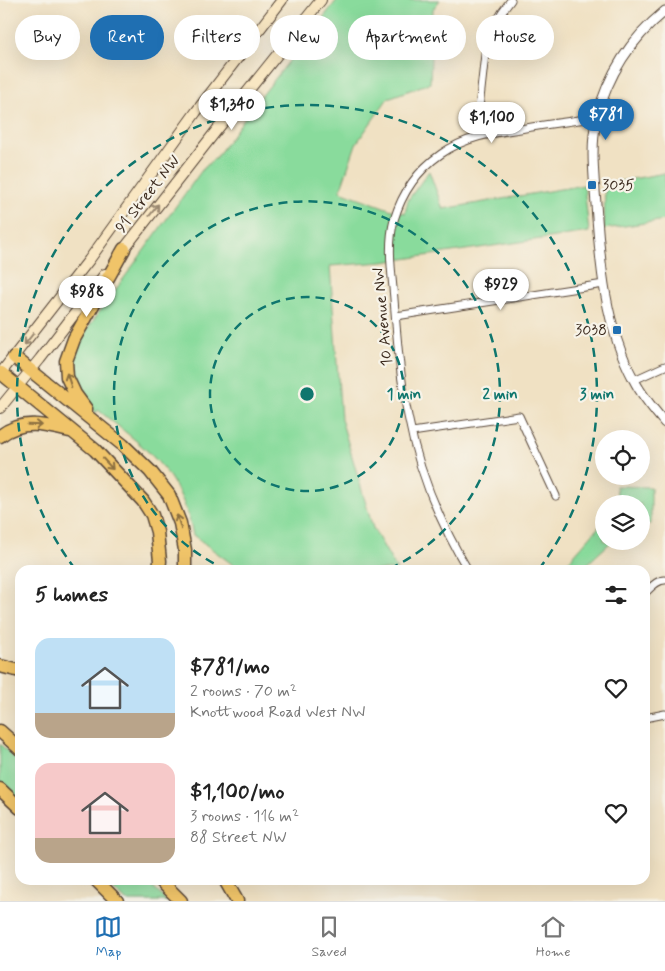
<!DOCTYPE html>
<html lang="en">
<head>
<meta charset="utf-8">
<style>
  body { margin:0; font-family:Mynerve,sans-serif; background:#f6f6f6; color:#222; height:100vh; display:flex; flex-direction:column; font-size:19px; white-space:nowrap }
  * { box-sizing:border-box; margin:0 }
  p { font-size:16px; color:#767676 }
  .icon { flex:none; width:28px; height:28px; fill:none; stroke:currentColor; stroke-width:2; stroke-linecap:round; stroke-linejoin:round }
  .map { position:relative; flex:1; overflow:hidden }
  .sheet { position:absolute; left:15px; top:565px; width:635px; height:320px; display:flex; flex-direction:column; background:#fff; border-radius:15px; box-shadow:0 5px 20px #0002 }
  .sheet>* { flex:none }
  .top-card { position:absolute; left:15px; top:15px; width:635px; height:45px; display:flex; gap:10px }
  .fabs { position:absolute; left:595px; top:430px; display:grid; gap:10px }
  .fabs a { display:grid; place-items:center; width:55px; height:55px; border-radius:50%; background:#fff; box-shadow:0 5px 20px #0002; font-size:25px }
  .price { position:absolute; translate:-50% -42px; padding:0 11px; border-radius:18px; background:#fff; color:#222; font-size:16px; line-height:32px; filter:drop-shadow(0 1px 2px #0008) }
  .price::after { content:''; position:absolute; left:50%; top:30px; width:15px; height:11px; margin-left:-8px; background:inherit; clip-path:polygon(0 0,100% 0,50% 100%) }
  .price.on { background:#1f6fb2; color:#fff }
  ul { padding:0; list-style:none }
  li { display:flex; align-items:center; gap:15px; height:125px; padding:0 20px }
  li span { display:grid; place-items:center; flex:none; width:140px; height:100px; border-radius:15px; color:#555 }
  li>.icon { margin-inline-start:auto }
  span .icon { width:60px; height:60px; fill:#fffc; stroke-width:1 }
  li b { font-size:21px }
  h2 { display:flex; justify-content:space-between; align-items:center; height:60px; padding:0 20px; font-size:21px }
  .pill { padding:0 18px; border-radius:22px; background:#fff; box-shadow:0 5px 20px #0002; font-size:18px; line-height:45px }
  .pill.on { background:#1f6fb2; color:#fff }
  .dock { display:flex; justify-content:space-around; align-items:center; height:70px; border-top:1px solid #e0e0e0; background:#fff; font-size:14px; color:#767676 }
  .dock a { display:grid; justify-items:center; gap:2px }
  .dock .on { color:#1f6fb2 }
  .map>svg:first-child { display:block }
</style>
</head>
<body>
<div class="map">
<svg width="665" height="901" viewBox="0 0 665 901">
  <rect width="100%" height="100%" fill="#f7f3e8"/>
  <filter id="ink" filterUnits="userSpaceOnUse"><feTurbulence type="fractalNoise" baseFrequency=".02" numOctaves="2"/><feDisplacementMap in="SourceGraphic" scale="10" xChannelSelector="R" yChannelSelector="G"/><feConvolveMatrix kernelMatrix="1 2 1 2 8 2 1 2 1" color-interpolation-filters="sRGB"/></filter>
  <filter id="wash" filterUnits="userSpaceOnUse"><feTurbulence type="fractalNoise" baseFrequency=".0096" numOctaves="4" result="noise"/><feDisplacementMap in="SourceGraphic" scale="20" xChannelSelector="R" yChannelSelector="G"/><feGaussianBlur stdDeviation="1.12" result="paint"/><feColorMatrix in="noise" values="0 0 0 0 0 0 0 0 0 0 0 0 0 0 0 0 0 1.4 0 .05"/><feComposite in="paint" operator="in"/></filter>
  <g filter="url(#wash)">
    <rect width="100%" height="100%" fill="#f0e1c3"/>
    <!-- green -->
    <path fill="#89db9c" stroke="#62825d" d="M337 0H440L433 9 430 83 388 98 356 144 340 191 392 210 405 213 408 200 429 171 443 209 584 185 589 232 383 262 330 266 341 419 373 528 397 570H240L193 535C180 470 146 449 98 410L96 413C69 384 66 366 85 332L202 170 218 155 249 112Z
      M665 173V220L604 229 605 184Z
      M616 486 651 487V524H641V504H618Z
      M604 521V541H612L581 570H537L534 566 567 563Z
      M0 744 20 763V801L0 782Z
      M104 880H145L167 901H126Z"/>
  </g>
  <g filter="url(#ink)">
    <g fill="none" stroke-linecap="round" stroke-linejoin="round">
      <!-- minor casing -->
      <g stroke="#564537" stroke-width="9">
        <path id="minor" d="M477 136V126L486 45C491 28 500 14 511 0
          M396 316 604 284
          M634 380 665 366
          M412 432 519 416 556 496
          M468 570C440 523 418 470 408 416 400 378 397 338 394 299 392 274 387 246 394 220 402 193 418 170 441 154 465 137 492 133 520 129 542 125 564 122 587 119L596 120
          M645 593C651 588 656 580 665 580
          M645 718 665 714"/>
      </g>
      <!-- tertiary casing -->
      <g stroke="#564537" stroke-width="11">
        <path id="tertiary" d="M665 11C631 39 608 74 597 117 590 145 594 176 596 204 600 264 605 327 634 380 642 396 654 410 665 423"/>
      </g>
      <!-- secondary casing -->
      <g stroke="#564537" stroke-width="12">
        <path id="secondary" d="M120 254 216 131 321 0
          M0 374 89 260 196 112 282 0
          M0 408 40 359 105 274"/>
      </g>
      <!-- motorway casing -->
      <g stroke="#564537" stroke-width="15">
        <path id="motorway" d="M14 357 123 445 150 471 169 495 180 523 185 550V570
          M1 373 95 450 143 501 152 515 157 532 160 561 159 570
          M86 409 75 394 67 377 66 361 74 339 124 249
          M0 436C22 419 45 425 70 431
          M0 666 20 671
          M0 731 20 749
          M0 789 20 808
          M96 880 117 901
          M160 880 181 901
          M225 880 237 901"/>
      </g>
      <!-- minor -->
      <use href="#minor" stroke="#fff" stroke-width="7"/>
      <!-- tertiary -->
      <use href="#tertiary" stroke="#fff" stroke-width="9"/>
      <!-- secondary -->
      <use href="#secondary" stroke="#f9e7c3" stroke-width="10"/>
      <!-- motorway -->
      <use href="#motorway" stroke="#f0c469" stroke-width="12"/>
    </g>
    <!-- one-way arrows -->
    <defs><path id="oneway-shaft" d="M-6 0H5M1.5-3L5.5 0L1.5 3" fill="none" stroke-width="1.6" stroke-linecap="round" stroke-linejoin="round" transform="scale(1.25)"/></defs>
    <g stroke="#9a8870">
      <use href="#oneway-shaft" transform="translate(154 210) rotate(-52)"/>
      <use href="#oneway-shaft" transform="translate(29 339) rotate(128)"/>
    </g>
    <g stroke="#8c6f40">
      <use href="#oneway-shaft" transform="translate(69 380) rotate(-108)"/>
      <use href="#oneway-shaft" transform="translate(35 425) rotate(2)"/>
      <use href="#oneway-shaft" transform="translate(108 464) rotate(47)"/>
      <use href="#oneway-shaft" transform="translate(179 522) rotate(-107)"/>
    </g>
  </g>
  <!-- distance rings -->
  <g fill="none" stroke="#0f766e" stroke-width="2.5" stroke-dasharray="9 6">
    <circle cx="307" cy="394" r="97"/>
    <path d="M227 570A193 193 0 1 1 387 570"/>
    <path d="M75 569A290 290 0 1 1 539 569"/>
  </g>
  <!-- markers -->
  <g fill="#1f6fb2" stroke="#f7f3e8" stroke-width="2">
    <rect x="587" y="180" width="10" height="10" rx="2.5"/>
    <rect x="612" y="325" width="10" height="10" rx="2.5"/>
  </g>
  <g text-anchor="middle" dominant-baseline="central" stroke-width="4.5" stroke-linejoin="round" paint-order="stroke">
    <!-- poi labels -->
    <g font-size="16" fill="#3b2a1e" stroke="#f7f3e8" text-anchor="start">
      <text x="602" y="185">3035</text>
      <text x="607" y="330" text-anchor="end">3038</text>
    </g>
    <!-- street labels -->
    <g font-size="16" fill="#3b2a1e" stroke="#f7f3e8">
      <text transform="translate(148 194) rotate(-52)">91 Street NW</text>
      <text transform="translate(383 317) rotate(-95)">10 Avenue NW</text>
    </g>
  </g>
  <circle cx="307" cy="394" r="8" fill="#0f766e" stroke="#f7f3e8" stroke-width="2.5"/>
  <g font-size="15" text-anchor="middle" font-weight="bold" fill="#0f766e" stroke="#f7f3e8" stroke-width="4.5" stroke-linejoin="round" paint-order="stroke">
    <text x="404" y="399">1 min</text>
    <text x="500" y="399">2 min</text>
    <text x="597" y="399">3 min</text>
  </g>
</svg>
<div class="fabs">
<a><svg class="icon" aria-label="locate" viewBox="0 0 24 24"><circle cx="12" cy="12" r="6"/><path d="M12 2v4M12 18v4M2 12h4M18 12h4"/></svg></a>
<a><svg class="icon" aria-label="layers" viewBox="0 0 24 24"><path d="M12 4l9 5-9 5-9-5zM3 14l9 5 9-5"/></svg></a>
</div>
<b class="price" style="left:232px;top:131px">$1,340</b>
<b class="price on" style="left:606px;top:141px">$781</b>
<b class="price" style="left:492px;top:144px">$1,100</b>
<b class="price" style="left:501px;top:311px">$929</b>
<b class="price" style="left:87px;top:318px">$988</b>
<div class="top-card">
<a class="pill">Buy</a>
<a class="pill on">Rent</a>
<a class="pill">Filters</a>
<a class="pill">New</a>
<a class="pill">Apartment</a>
<a class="pill">House</a>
</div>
<section class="sheet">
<h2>5 homes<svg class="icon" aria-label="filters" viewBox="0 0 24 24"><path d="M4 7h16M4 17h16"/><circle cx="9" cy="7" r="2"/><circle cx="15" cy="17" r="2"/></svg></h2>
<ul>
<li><span style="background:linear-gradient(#bfe0f5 75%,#b9a48a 0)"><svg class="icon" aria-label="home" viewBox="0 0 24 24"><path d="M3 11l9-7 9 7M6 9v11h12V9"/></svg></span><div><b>$781/mo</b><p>2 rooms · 70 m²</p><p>Knottwood Road West NW</p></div><svg class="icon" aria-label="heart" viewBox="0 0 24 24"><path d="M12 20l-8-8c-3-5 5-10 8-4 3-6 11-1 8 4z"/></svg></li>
<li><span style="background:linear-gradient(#f6c9c9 75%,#b9a48a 0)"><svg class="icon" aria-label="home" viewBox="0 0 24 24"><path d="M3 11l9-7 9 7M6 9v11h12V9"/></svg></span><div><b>$1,100/mo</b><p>3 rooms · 116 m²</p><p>88 Street NW</p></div><svg class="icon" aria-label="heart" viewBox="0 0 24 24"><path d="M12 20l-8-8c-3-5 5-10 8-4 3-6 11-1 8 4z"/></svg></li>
</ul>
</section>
</div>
<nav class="dock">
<a class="on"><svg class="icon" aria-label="map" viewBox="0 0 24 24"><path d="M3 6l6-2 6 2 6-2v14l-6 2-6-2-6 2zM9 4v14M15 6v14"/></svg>Map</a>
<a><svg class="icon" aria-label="saved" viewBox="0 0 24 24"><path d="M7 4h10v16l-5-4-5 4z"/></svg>Saved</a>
<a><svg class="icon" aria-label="home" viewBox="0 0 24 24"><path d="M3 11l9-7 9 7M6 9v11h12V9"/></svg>Home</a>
</nav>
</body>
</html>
